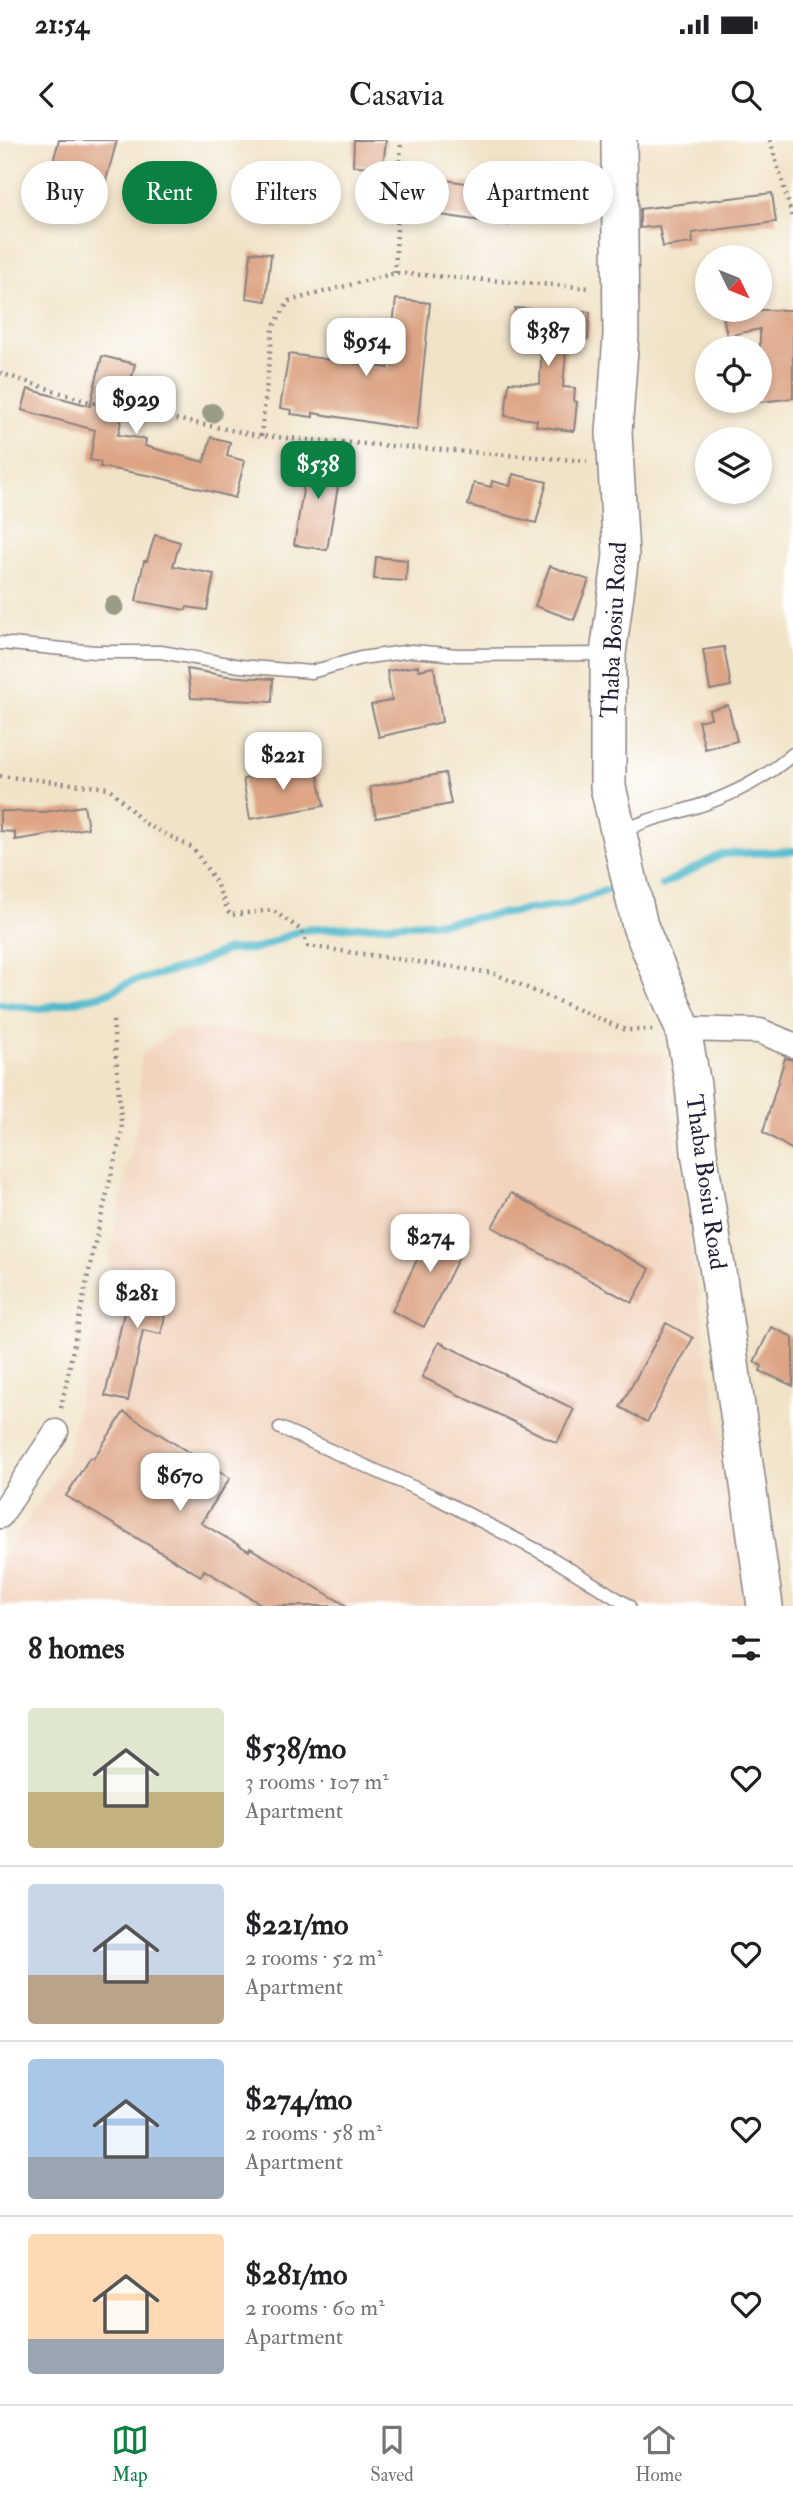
<!DOCTYPE html>
<html lang="en">
<head>
<meta charset="utf-8">
<style>
  body { margin:0; font-family:"IM FELL Double Pica",serif; background:#f6f6f6; color:#202124; height:100vh; display:flex; flex-direction:column; font-size:26px; white-space:nowrap }
  * { box-sizing:border-box; margin:0 }
  p { font-size:23px; color:#757577 }
  .icon { flex:none; width:38px; height:38px; fill:none; stroke:currentColor; stroke-width:2; stroke-linecap:round; stroke-linejoin:round }
  .map { position:relative; height:1466px; overflow:hidden }
  .details { display:flex; flex-direction:column; background:#fff; flex:1 }
  .details>* { flex:none }
  .hud { position:absolute; left:21px; top:21px; width:752px; height:63px; display:flex; gap:14px }
  .needle { width:46px; rotate:133deg }
  .controls { position:absolute; left:695px; top:105px; display:grid; gap:14px }
  .controls a { display:grid; place-items:center; width:77px; height:77px; border-radius:50%; background:#fff; box-shadow:0 4px 10px #0003; font-size:35px }
  .price { position:absolute; translate:-50% -60px; padding:0 16px; border-radius:14px; background:#fff; color:#222; font-size:23px; line-height:46px; filter:drop-shadow(0 2px 4px #0008) }
  .price::after { content:''; position:absolute; left:50%; top:42px; width:21px; height:16px; margin-left:-10px; background:inherit; clip-path:polygon(0 0,100% 0,50% 100%) }
  .price.selected { background:#0b8043; color:#fff }
  ul { padding:0; list-style:none }
  li { display:flex; align-items:center; gap:21px; height:175px; padding:0 28px }
  li+li { border-top:2px solid #e0e0e0 }
  li span { display:grid; place-items:center; flex:none; width:196px; height:140px; border-radius:7px; color:#555 }
  li>.icon { margin-inline-start:auto }
  span .icon { width:84px; height:84px; fill:#fffc; stroke-width:1 }
  li b { font-size:30px }
  h2 { display:flex; justify-content:space-between; align-items:center; height:84px; padding:0 28px; font-size:30px }
  .pill { padding:0 24px; border-radius:32px; background:#fff; box-shadow:0 4px 10px #0003; font-size:24px; line-height:63px }
  .pill.selected { background:#0b8043; color:#fff }
  .status { display:flex; justify-content:space-between; align-items:center; height:49px; padding:0 35px; background:#fff; direction:ltr }
  .status svg { height:19px; fill:currentColor }
  header { display:flex; justify-content:space-between; align-items:center; height:91px; padding:0 28px; background:#fff; font-size:32px; font-weight:600 }
  .tabs { display:flex; justify-content:space-around; align-items:center; height:98px; border-top:2px solid #e0e0e0; background:#fff; font-size:19px; color:#757577 }
  .tabs a { display:grid; justify-items:center; gap:4px }
  .tabs .selected { color:#0b8043 }
  .map>svg:first-child { display:block }
</style>
</head>
<body>
<div class="status"><b>21:54</b><svg viewBox="0 0 49 12"><path d="M0 12V9h3v3zM5 12V6h3v6zM10 12V3h3v9zM15 12V0h3v12zM26 1h20v11H26zM47 4h2v5h-2z"/></svg></div>
<header><svg class="icon" aria-label="back" viewBox="0 0 24 24"><path d="M15 5l-7 7 7 7"/></svg>Casavia<svg class="icon" aria-label="search" viewBox="0 0 24 24"><circle cx="10" cy="10" r="6"/><path d="M15 15l6 6"/></svg></header>
<div class="map">
<svg width="793" height="1466" viewBox="0 0 793 1466">
  <rect width="100%" height="100%" fill="#fff"/>
  <filter id="ink" filterUnits="userSpaceOnUse"><feTurbulence type="fractalNoise" baseFrequency=".0143" numOctaves="2"/><feDisplacementMap in="SourceGraphic" scale="14" xChannelSelector="R" yChannelSelector="G"/><feConvolveMatrix kernelMatrix="1 2 1 2 8 2 1 2 1" color-interpolation-filters="sRGB"/></filter>
  <filter id="wash" filterUnits="userSpaceOnUse"><feTurbulence type="fractalNoise" baseFrequency=".00686" numOctaves="4" result="noise"/><feDisplacementMap in="SourceGraphic" scale="28" xChannelSelector="R" yChannelSelector="G"/><feGaussianBlur stdDeviation="1.57" result="paint"/><feColorMatrix in="noise" values="0 0 0 0 0 0 0 0 0 0 0 0 0 0 0 0 0 1.4 0 .05"/><feComposite in="paint" operator="in"/></filter>
  <g filter="url(#wash)">
    <rect width="100%" height="100%" fill="#f1e3c8"/>
    <!-- built -->
    <path fill="#f2d4be" d="M176 889 662 913 706 1206 748 1466H0V1420L65 1325 139 974 141 915Z"/>
    <g fill="none" stroke-linecap="round" stroke-linejoin="round">
      <!-- stream -->
      <path stroke="#4db8ca" stroke-width="8" d="M662 745 723 714 793 711
        M0 864 40 869 105 854 130 842 190 826 227 810 256 809 301 790 445 782 569 764 607 750"/>
    </g>
    <g id="blocks">
      <!-- building -->
      <path fill="#dda585" d="M59 0H117L105 44 51 28Z
        M354 0H386L383 27 353 26Z
        M418 36 514 50 509 85 413 71Z
        M772 53 776 82 692 93 693 103 663 107 659 86 640 88V69Z
        M251 112 271 114 266 161 246 158Z
        M396 159 430 163 417 290 313 273V277L291 274 292 270 280 268 289 214 388 228Z
        M515 168 590 172 588 199 567 198 563 247 575 248 574 261 577 262 574 291 536 286 537 280 505 276 509 242 540 244 542 196 513 195Z
        M722 170H793V258L760 262V189L727 196Z
        M102 216 135 224 118 295 146 299 145 306 204 322 211 297 230 302 227 316 245 321 235 358 153 336 100 327 101 322 90 320 95 290 22 270 28 249 90 266Z
        M309 313 343 318 327 410 294 405Z
        M513 334 547 342 536 383 468 365 474 343 491 347 492 341 510 346Z
        M155 395 180 402 173 426 214 434 207 470 187 467 186 470 136 461 144 421H147Z
        M376 417 407 420 406 441 374 439Z
        M550 426 589 440 574 480 535 466Z
        M724 507 731 546 710 550 703 510Z
        M418 526 419 530 434 527 442 582 379 597 371 565 392 560 387 531Z
        M187 529 227 536 273 539 272 562 191 558Z
        M728 565 737 601 705 609 698 581 711 578 709 570Z
        M316 625 324 666 250 679 243 639Z
        M445 633 451 664 376 678 370 647Z
        M84 666 88 688 15 700V692L0 691V671L44 672Z
        M785 918 793 920V1010L763 992Z
        M511 1053 650 1129 632 1163 492 1087Z
        M436 1081 469 1097 424 1187 392 1171Z
        M133 1134 172 1142 161 1194 143 1190 128 1261 105 1256Z
        M666 1183 693 1198 647 1282 620 1267Z
        M771 1187 793 1197V1246L760 1231 762 1226 754 1222Z
        M439 1202 574 1269 557 1303 422 1237Z
        M124 1272 230 1338 201 1383 249 1411 250 1408 347 1466H264L204 1430 201 1436 66 1356 90 1317 93 1319Z"/>
    </g>
  </g>
  <g filter="url(#ink)">
    <use href="#blocks" fill-opacity="0" stroke="#8a8282" stroke-width="2"/>
    <g fill="none" stroke-linecap="round" stroke-linejoin="round">
      <!-- lane casing -->
      <g stroke="#8a8282" stroke-width="15">
        <path id="lane" d="M0 503 95 512H161L240 526 311 532 361 518 412 511 458 515 607 514
          M621 694C640 681 660 677 682 671 722 660 762 641 793 614
          M280 1288 435 1357 550 1417 629 1466"/>
      </g>
      <!-- street casing -->
      <g stroke="#8a8282" stroke-width="27">
        <path id="street" d="M683 889 760 891 793 905
          M0 1376 56 1292"/>
      </g>
      <!-- secondary casing -->
      <g stroke="#8a8282" stroke-width="38">
        <path id="secondary" d="M619 0 621 195 614 293 621 415 608 514V647L640 786 683 889 693 945 699 1012 720 1145 765 1466"/>
      </g>
      <!-- path -->
      <path stroke="#8a8282" stroke-width="4.5" stroke-dasharray="2 5" stroke-linecap="butt" d="M770 0 793 79
        M395 133 401 0
        M0 233 89 262 261 296 587 321
        M261 296 273 187 289 161 395 133 592 148
        M0 636 109 648 144 683 193 708 214 739 230 775 272 770 301 790 308 806 493 833 625 890H653
        M61 1268 93 1111 122 991 113 881"/>
      <!-- lane -->
      <use href="#lane" stroke="#fff" stroke-width="12"/>
      <!-- street -->
      <use href="#street" stroke="#fff" stroke-width="24"/>
      <!-- secondary -->
      <use href="#secondary" stroke="#fff" stroke-width="35"/>
    </g>
    <!-- trees -->
    <g fill="#9a9b87">
      <circle cx="212" cy="273" r="10"/>
      <circle cx="114" cy="466" r="10"/>
    </g>
  </g>
  <g text-anchor="middle" dominant-baseline="central" stroke-width="5" stroke-linejoin="round" paint-order="stroke">
    <!-- street labels -->
    <g font-size="24" fill="#22223b" stroke="#fff">
      <text transform="translate(614 490) rotate(-87)">Thaba Bosiu Road</text>
      <text transform="translate(706 1042) rotate(82)">Thaba Bosiu Road</text>
    </g>
  </g>
</svg>
<div class="controls">
<a><svg class="needle" viewBox="-14 -14 28 28"><path d="M0-13l5 13h-10z" fill="#e53935"/><path d="M0 13l5-13h-10z" fill="#757577"/></svg></a>
<a><svg class="icon" aria-label="locate" viewBox="0 0 24 24"><circle cx="12" cy="12" r="6"/><path d="M12 2v4M12 18v4M2 12h4M18 12h4"/></svg></a>
<a><svg class="icon" aria-label="layers" viewBox="0 0 24 24"><path d="M12 4l9 5-9 5-9-5zM3 14l9 5 9-5"/></svg></a>
</div>
<b class="price" style="left:548px;top:228px">$387</b>
<b class="price" style="left:366px;top:238px">$954</b>
<b class="price" style="left:136px;top:296px">$929</b>
<b class="price selected" style="left:318px;top:361px">$538</b>
<b class="price" style="left:283px;top:652px">$221</b>
<b class="price" style="left:430px;top:1134px">$274</b>
<b class="price" style="left:137px;top:1190px">$281</b>
<b class="price" style="left:180px;top:1373px">$670</b>
<div class="hud">
<a class="pill">Buy</a>
<a class="pill selected">Rent</a>
<a class="pill">Filters</a>
<a class="pill">New</a>
<a class="pill">Apartment</a>
</div>
</div>
<section class="details">
<h2>8 homes<svg class="icon" aria-label="filters" viewBox="0 0 24 24"><path d="M4 7h16M4 17h16"/><circle cx="9" cy="7" r="2"/><circle cx="15" cy="17" r="2"/></svg></h2>
<ul>
<li><span style="background:linear-gradient(#dfe7d0 60%,#c2b280 0)"><svg class="icon" aria-label="home" viewBox="0 0 24 24"><path d="M3 11l9-7 9 7M6 9v11h12V9"/></svg></span><div><b>$538/mo</b><p>3 rooms · 107 m²</p><p>Apartment</p></div><svg class="icon" aria-label="heart" viewBox="0 0 24 24"><path d="M12 20l-8-8c-3-5 5-10 8-4 3-6 11-1 8 4z"/></svg></li>
<li><span style="background:linear-gradient(#c9d6e8 65%,#b9a48a 0)"><svg class="icon" aria-label="home" viewBox="0 0 24 24"><path d="M3 11l9-7 9 7M6 9v11h12V9"/></svg></span><div><b>$221/mo</b><p>2 rooms · 52 m²</p><p>Apartment</p></div><svg class="icon" aria-label="heart" viewBox="0 0 24 24"><path d="M12 20l-8-8c-3-5 5-10 8-4 3-6 11-1 8 4z"/></svg></li>
<li><span style="background:linear-gradient(#a9c7e8 70%,#9aa5b1 0)"><svg class="icon" aria-label="home" viewBox="0 0 24 24"><path d="M3 11l9-7 9 7M6 9v11h12V9"/></svg></span><div><b>$274/mo</b><p>2 rooms · 58 m²</p><p>Apartment</p></div><svg class="icon" aria-label="heart" viewBox="0 0 24 24"><path d="M12 20l-8-8c-3-5 5-10 8-4 3-6 11-1 8 4z"/></svg></li>
<li><span style="background:linear-gradient(#ffd9b3 75%,#9aa5b1 0)"><svg class="icon" aria-label="home" viewBox="0 0 24 24"><path d="M3 11l9-7 9 7M6 9v11h12V9"/></svg></span><div><b>$281/mo</b><p>2 rooms · 60 m²</p><p>Apartment</p></div><svg class="icon" aria-label="heart" viewBox="0 0 24 24"><path d="M12 20l-8-8c-3-5 5-10 8-4 3-6 11-1 8 4z"/></svg></li>
</ul>
</section>
<nav class="tabs">
<a class="selected"><svg class="icon" aria-label="map" viewBox="0 0 24 24"><path d="M3 6l6-2 6 2 6-2v14l-6 2-6-2-6 2zM9 4v14M15 6v14"/></svg>Map</a>
<a><svg class="icon" aria-label="saved" viewBox="0 0 24 24"><path d="M7 4h10v16l-5-4-5 4z"/></svg>Saved</a>
<a><svg class="icon" aria-label="home" viewBox="0 0 24 24"><path d="M3 11l9-7 9 7M6 9v11h12V9"/></svg>Home</a>
</nav>
</body>
</html>
